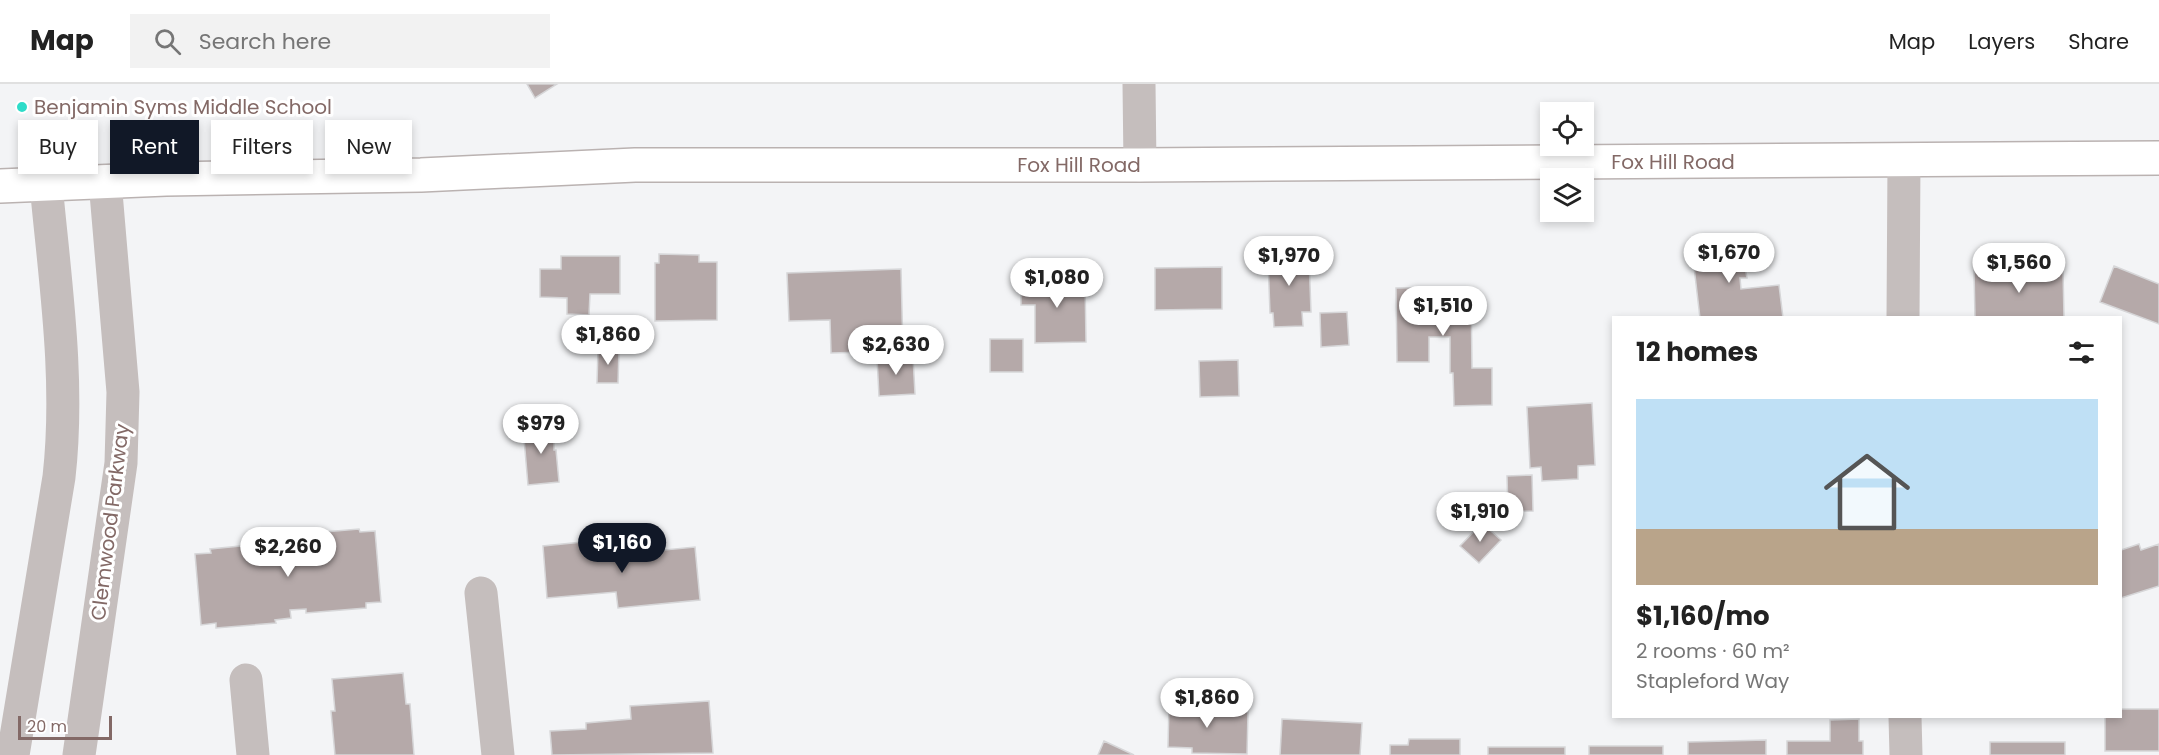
<!DOCTYPE html>
<html lang="en">
<head>
<meta charset="utf-8">
<style>
  body { margin:0; font-family:Poppins,sans-serif; background:#f2f2f2; color:#222; height:100vh; display:flex; flex-direction:column; font-size:22px; white-space:nowrap }
  * { box-sizing:border-box; margin:0 }
  p { font-size:20px; color:#767676 }
  .icon { flex:none; width:33px; height:33px; fill:none; stroke:currentColor; stroke-width:2; stroke-linecap:round; stroke-linejoin:round }
  .map { position:relative; flex:1; overflow:hidden }
  .details { position:absolute; left:1612px; top:232px; width:510px; height:402px; display:flex; flex-direction:column; background:#fff; border-radius:0px; box-shadow:0 3px 9px #0003 }
  .details>* { flex:none }
  .guide { position:absolute; left:18px; top:36px; width:570px; height:54px; display:flex; gap:12px }
  .controls { position:absolute; left:1540px; top:18px; display:grid; gap:12px }
  .controls a { display:grid; place-items:center; width:54px; height:54px; border-radius:0px; background:#fff; box-shadow:0 3px 9px #0003; font-size:30px }
  .scale { position:absolute; left:18px; bottom:15px; width:94px; box-sizing:border-box; padding-left:6px; border:3px solid #836966; border-top:0; font-size:16px; line-height:21px; white-space:nowrap; color:#836966; -webkit-text-stroke:4px #fff; paint-order:stroke }
  .price { position:absolute; translate:-50% -51px; padding:0 14px; border-radius:21px; background:#fff; color:#222; font-size:20px; line-height:39px; filter:drop-shadow(0 2px 3px #0008) }
  .price::after { content:''; position:absolute; left:50%; top:36px; width:18px; height:14px; margin-left:-9px; background:inherit; clip-path:polygon(0 0,100% 0,50% 100%) }
  .price.current { background:#111827; color:#fff }
  ul { padding:0; list-style:none }
  li { display:grid; align-content:center; gap:12px; height:318px; padding:0 24px }
  li span { display:grid; place-items:center; height:186px; border-radius:0px; color:#555 }
  li>.icon { margin-inline-start:auto }
  span .icon { width:108px; height:108px; fill:#fffc; stroke-width:1 }
  li b { font-size:26px }
  h2 { display:flex; justify-content:space-between; align-items:center; height:72px; padding:0 24px; font-size:26px }
  .tag { padding:0 21px; border-radius:0px; background:#fff; box-shadow:0 3px 9px #0003; font-size:21px; line-height:54px }
  .tag.current { background:#111827; color:#fff }
  header { display:flex; align-items:center; gap:36px; box-sizing:border-box; height:84px; padding:0 30px; background:#fff; border-bottom:2px solid #e0e0e0 }
  header strong { font-size:28px }
  nav { display:flex; gap:33px; margin-inline-start:auto; font-size:21px }
  .search { width:420px; height:54px; background:#f2f2f2; display:flex; align-items:center; gap:15px; box-sizing:border-box; padding:0 21px; border-radius:0px; color:#767676; font-size:22px }
  .map>svg:first-child { display:block }
</style>
</head>
<body>
<header>
<strong>Map</strong>
<div class="search"><svg class="icon" aria-label="search" viewBox="0 0 24 24"><circle cx="10" cy="10" r="6"/><path d="M15 15l6 6"/></svg>Search here</div>
<nav><a>Map</a><a>Layers</a><a>Share</a></nav>
</header>
<div class="map">
<svg width="2159" height="671" viewBox="0 0 2159 671">
  <rect width="100%" height="100%" fill="#f3f4f6"/>
  <!-- building -->
  <path fill="#b5a9a9" stroke="#d6d6d8" stroke-width="1.5" d="M527 0H557L535 14Z
    M1735 152 1738 172 1743 171 1747 194H1740L1741 205 1779 201 1783 234H1700L1691 157Z
    M1271 166H1303V173H1309L1311 228H1302L1303 242 1274 243 1273 229H1270L1268 175H1272Z
    M659 170 699 171V178H717V236L655 237V179H659Z
    M561 172H620V210H590L589 231 567 230V214L540 213V185H561Z
    M2114 182 2159 200V240L2100 218Z
    M1222 183V225L1155 226V184Z
    M901 185 903 267 831 269 830 236 789 237 787 189Z
    M2063 185 2064 234H1975L1974 186Z
    M1052 192H1065V198L1085 197 1086 258 1035 259V221H1021V197H1051Z
    M1471 203 1472 284H1492V321L1454 322 1453 289H1450V253H1429V278H1397L1396 204Z
    M1347 228 1349 261 1321 263 1320 229Z
    M990 255H1023V288H990Z
    M598 264 619 265 618 299H597Z
    M913 273 915 310 879 312 877 274Z
    M1238 276 1239 312 1200 313 1199 277Z
    M1592 319 1595 381 1578 382V395L1542 397 1541 383 1530 384 1527 323Z
    M554 340V366H556L559 398 528 401 523 343Z
    M1532 391 1533 427 1508 428 1507 392Z
    M1482 439 1501 456 1479 479 1460 462Z
    M359 445 360 448 375 447 381 518 366 519V524L306 529V525L290 526 291 534 275 536 276 539 216 544V539L201 541 195 470 211 469 210 465 273 459 274 461 283 460 282 455 300 453V450Z
    M612 455 613 471 695 463 700 516 618 524 616 508 547 514 543 462Z
    M2139 460 2141 466 2159 460V502L2121 514V466Z
    M403 589 406 620H410L414 671H335L331 627H335L332 595Z
    M709 617 713 669 552 671 550 647 586 645V639L631 635 630 622Z
    M1169 619 1221 620V628H1248L1247 670 1192 669V664L1168 663Z
    M2121 625H2159V667H2105V633H2121Z
    M1282 635 1362 639 1360 671H1280Z
    M1859 635V657H1863V671H1787V657H1830V636Z
    M1409 655H1460V671H1390V661H1408Z
    M1766 656V671H1688V658Z
    M1104 657 1134 671H1098Z
    M1990 658H2065V671H1990Z
    M1589 662H1663V671H1589Z
    M1488 663H1565V671H1488Z"/>
  <g fill="none" stroke-linecap="round" stroke-linejoin="round">
    <!-- major casing -->
    <g stroke="#bab2b1" stroke-width="36">
      <path id="major" d="M0 102 166 95 421 91 635 81H1140L2159 74"/>
    </g>
    <!-- minor -->
    <path stroke="#c5bebd" stroke-width="33" d="M1139 0 1140 81
      M1903 234 1904 76
      M481 509 498 671
      M246 596 253 671
      M1905 633 1906 671
      M13 671 59 393C70 296 55 197 46 100
      M79 671 121 379 123 308 105 97"/>
    <!-- major -->
    <use href="#major" stroke="#fff" stroke-width="33"/>
  </g>
  <!-- markers -->
  <circle fill="#2edcc9" stroke="#fff" stroke-width="2" cx="22" cy="23" r="6"/>
  <g text-anchor="middle" dominant-baseline="central" stroke-width="6" stroke-linejoin="round" paint-order="stroke">
    <!-- poi labels -->
    <g font-size="20" fill="#836966" stroke="#fff" text-anchor="start">
      <text x="34" y="23">Benjamin Syms Middle School</text>
    </g>
    <!-- street labels -->
    <g font-size="20" fill="#836966" stroke="#fff">
      <text x="1673" y="78">Fox Hill Road</text>
      <text x="1079" y="81">Fox Hill Road</text>
      <text transform="translate(110 438) rotate(-83)">Clemwood Parkway</text>
    </g>
  </g>
</svg>
<div class="controls">
<a><svg class="icon" aria-label="locate" viewBox="0 0 24 24"><circle cx="12" cy="12" r="6"/><path d="M12 2v4M12 18v4M2 12h4M18 12h4"/></svg></a>
<a><svg class="icon" aria-label="layers" viewBox="0 0 24 24"><path d="M12 4l9 5-9 5-9-5zM3 14l9 5 9-5"/></svg></a>
</div>
<div class="scale">20 m</div>
<b class="price" style="left:1729px;top:200px">$1,670</b>
<b class="price" style="left:1289px;top:203px">$1,970</b>
<b class="price" style="left:2019px;top:210px">$1,560</b>
<b class="price" style="left:1057px;top:225px">$1,080</b>
<b class="price" style="left:1443px;top:253px">$1,510</b>
<b class="price" style="left:608px;top:282px">$1,860</b>
<b class="price" style="left:896px;top:292px">$2,630</b>
<b class="price" style="left:541px;top:371px">$979</b>
<b class="price" style="left:1480px;top:459px">$1,910</b>
<b class="price current" style="left:622px;top:490px">$1,160</b>
<b class="price" style="left:288px;top:494px">$2,260</b>
<b class="price" style="left:1207px;top:645px">$1,860</b>
<div class="guide">
<a class="tag">Buy</a>
<a class="tag current">Rent</a>
<a class="tag">Filters</a>
<a class="tag">New</a>
</div>
<section class="details">
<h2>12 homes<svg class="icon" aria-label="filters" viewBox="0 0 24 24"><path d="M4 7h16M4 17h16"/><circle cx="9" cy="7" r="2"/><circle cx="15" cy="17" r="2"/></svg></h2>
<ul>
<li><span style="background:linear-gradient(#bfe0f5 70%,#b9a48a 0)"><svg class="icon" aria-label="home" viewBox="0 0 24 24"><path d="M3 11l9-7 9 7M6 9v11h12V9"/></svg></span><div><b>$1,160/mo</b><p>2 rooms · 60 m²</p><p>Stapleford Way</p></div></li>
</ul>
</section>
</div>
</body>
</html>
